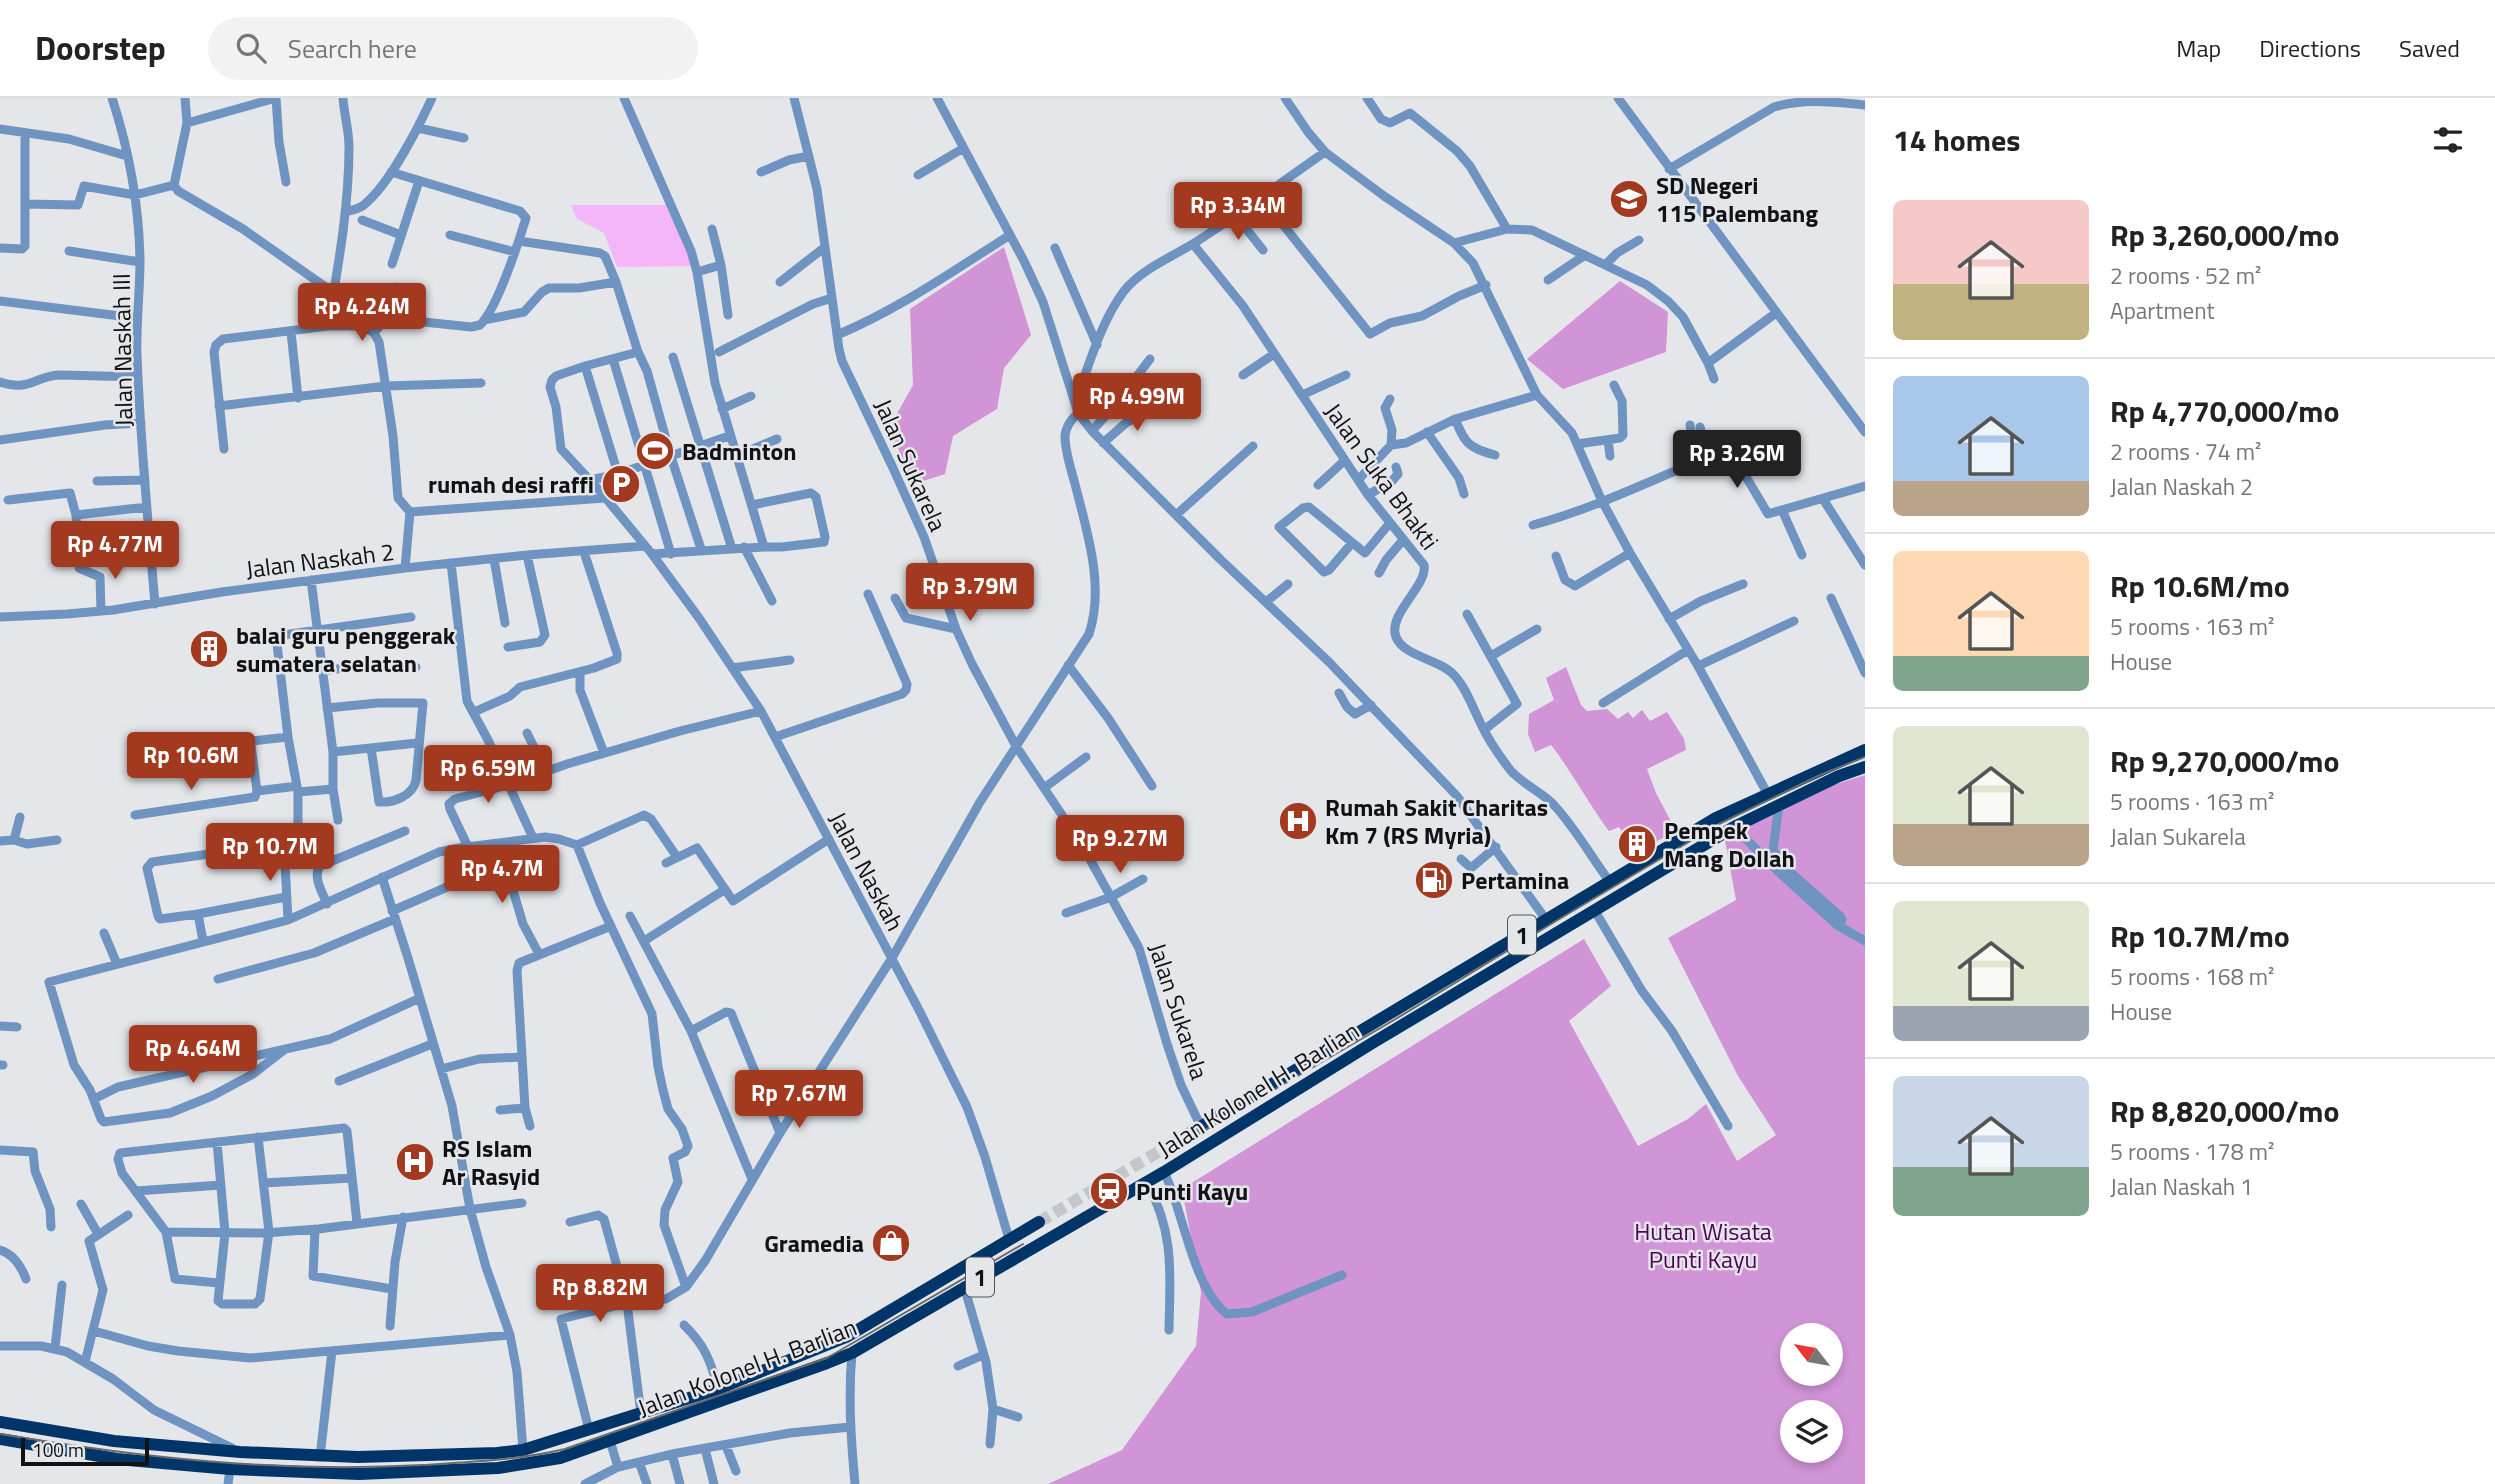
<!DOCTYPE html>
<html lang="en">
<head>
<meta charset="utf-8">
<style>
  body { margin:0; font-family:"Titillium Web",sans-serif; background:#f2f2f2; color:#222; height:100vh; display:flex; flex-direction:column; font-size:26px; white-space:nowrap }
  * { box-sizing:border-box; margin:0 }
  p { font-size:23px; color:#767676 }
  .icon { flex:none; width:38px; height:38px; fill:none; stroke:currentColor; stroke-width:2; stroke-linecap:round; stroke-linejoin:round }
  .map { position:relative; flex:1; overflow:hidden }
  .side { display:flex; flex-direction:column; background:#fff; width:630px }
  .side>* { flex:none }
  .needle { width:46px; rotate:301deg }
  .controls { position:absolute; left:1780px; top:1225px; display:grid; gap:14px }
  .controls a { display:grid; place-items:center; width:63px; height:63px; border-radius:50%; background:#fff; box-shadow:0 4px 10px #0003; font-size:35px }
  .scale { position:absolute; left:21px; bottom:18px; width:128px; box-sizing:border-box; padding-left:7px; border:4px solid #121214; border-top:0; font-size:19px; line-height:24px; white-space:nowrap; color:#121214; -webkit-text-stroke:5px #e5e6ea; paint-order:stroke }
  .price { position:absolute; translate:-50% -60px; padding:0 16px; border-radius:7px; background:#a33a20; color:#fff; font-size:23px; line-height:46px; filter:drop-shadow(0 2px 4px #0008) }
  .price::after { content:''; position:absolute; left:50%; top:42px; width:21px; height:16px; margin-left:-10px; background:inherit; clip-path:polygon(0 0,100% 0,50% 100%) }
  .price.current { background:#222; color:#fff }
  ul { padding:0; list-style:none }
  li { display:flex; align-items:center; gap:21px; height:175px; padding:0 28px }
  li+li { border-top:2px solid #e0e0e0 }
  li span { display:grid; place-items:center; flex:none; width:196px; height:140px; border-radius:10px; color:#555 }
  li>.icon { margin-inline-start:auto }
  span .icon { width:84px; height:84px; fill:#fffc; stroke-width:1 }
  li b { font-size:30px }
  h2 { display:flex; justify-content:space-between; align-items:center; height:84px; padding:0 28px; font-size:30px }
  header { display:flex; align-items:center; gap:42px; box-sizing:border-box; height:98px; padding:0 35px; background:#fff; border-bottom:2px solid #e0e0e0 }
  header strong { font-size:33px }
  nav { display:flex; gap:38px; margin-inline-start:auto; font-size:24px }
  .search { width:490px; height:63px; background:#f2f2f2; display:flex; align-items:center; gap:18px; box-sizing:border-box; padding:0 24px; border-radius:38px; color:#767676; font-size:26px }
  main { display:flex; flex:1; min-height:0 }
  .map>svg:first-child { display:block }
</style>
</head>
<body>
<header>
<strong>Doorstep</strong>
<div class="search"><svg class="icon" aria-label="search" viewBox="0 0 24 24"><circle cx="10" cy="10" r="6"/><path d="M15 15l6 6"/></svg>Search here</div>
<nav><a>Map</a><a>Directions</a><a>Saved</a></nav>
</header>
<main>
<div class="map">
<svg width="1865" height="1386" viewBox="0 0 1865 1386">
  <rect width="100%" height="100%" fill="#e5e6ea"/>
  <!-- green -->
  <path fill="#f4b6f9" d="M571 107H674L692 168 617 169 604 135 577 121Z"/>
  <!-- forest -->
  <path fill="#d194d6" fill-rule="evenodd" d="M1004 149 1031 237 1004 270 997 311 953 338 945 376 914 386 889 330 913 287 910 211Z
    M1620 183 1668 214 1666 254 1563 291 1527 261Z
    M1566 569 1581 607 1587 613 1607 611 1618 621 1628 614 1633 620 1642 612 1650 623 1667 614 1684 641 1686 652 1647 671 1656 695 1676 733 1646 749 1639 736 1626 739 1619 729 1609 733C1588 705 1572 674 1551 647L1535 654 1528 636 1529 616 1554 602 1546 580Z
    M1865 677V1386H1048L1122 1352 1196 1248 1201 1194 1182 1091 1584 841 1611 888 1569 923 1638 1048 1688 1021 1706 1006 1737 1063 1776 1037 1738 978 1668 840 1736 802 1723 732 1824 690ZM1792 1237H1830V1276H1792ZM1792 1314H1830V1353H1792Z"/>
  <g fill="none" stroke-linecap="round" stroke-linejoin="round">
    <!-- highway-tunnel -->
    <path stroke="#c5c6ca" stroke-width="12" stroke-dasharray="12 6" stroke-linecap="butt" d="M1039 1124 1187 1037"/>
    <!-- minor -->
    <path stroke="#6f94c1" stroke-width="9" d="M112 0C129 52 139 106 140 162 140 193 136 225 137 257 140 340 148 423 155 506
      M185 0 187 25 174 87 178 93 243 131 334 195
      M276 0 279 44 286 84
      M624 0 691 153 697 174 715 285 764 449 652 456
      M794 0 817 91 839 251 842 263 893 370 924 439 956 531 972 566 1016 648 1082 747 1139 850 1167 946 1181 987 1201 1029
      M937 0 1024 163 1043 204 1075 305
      M1285 0 1308 34 1325 54 1384 98 1454 145 1473 165 1537 297 1572 335 1602 403 1630 455 1698 568 1767 695
      M1367 0 1381 21 1390 25 1410 15 1457 53 1470 68 1507 131
      M1618 0 1865 334
      M187 25 276 0
      M418 30 464 40
      M0 31 69 41 127 58
      M1325 54C1283 83 1242 114 1199 142 1175 158 1142 170 1124 193 1100 225 1089 268 1075 305L1078 315 1092 333 1221 462 1329 564 1456 697 1547 823
      M1669 71 1774 9C1804 0 1834 4 1865 7
      M761 74 789 62 809 58
      M918 77 962 51
      M1261 99 1370 236 1390 225 1422 218 1459 198 1486 187
      M26 106 78 107 84 88 135 97 174 87
      M345 114C352 112 360 111 365 106 390 85 418 30 432 0
      M1236 118 1263 152
      M362 122 401 137
      M712 131 721 167 728 217
      M450 137 515 154
      M519 143 600 155 605 158 616 184 638 254 647 273 671 359 701 451
      M1454 145 1507 131 1532 132 1647 187 1668 203 1683 219 1708 265 1714 281
      M1193 146 1243 208 1368 397 1424 467C1428 488 1387 516 1396 539 1404 559 1440 561 1454 577 1467 591 1473 611 1482 628 1489 643 1501 660 1511 673 1523 686 1541 694 1553 706 1574 728 1592 760 1610 784
      M0 150 22 151 25 148V35
      M1055 150 1097 247
      M69 153 140 164
      M392 166 419 83
      M1605 167 1617 155 1639 142
      M697 174 721 167
      M1548 182 1585 157
      M780 184 825 149
      M0 203 136 220
      M386 220 471 229 480 227C497 211 519 143 526 120L520 113 391 74
      M484 222 524 214 542 194 549 190H579L616 184
      M328 228C338 169 349 109 349 49 349 32 344 16 343 0
      M291 234 298 300
      M374 235 386 220 395 189
      M837 237C899 211 953 173 1010 137
      M638 254 585 268 556 278 552 282 550 289 556 309 561 351 599 392 652 456 699 520 761 613 919 912 967 1009 985 1059 1009 1141
      M719 254 813 206 832 200
      M673 259 732 451
      M613 261 671 456
      M1708 265 1776 215
      M585 268 618 376
      M1243 277 1274 256
      M0 284C30 294 35 278 59 277 86 277 112 279 138 278
      M1302 297 1346 277
      M1390 301 1385 310 1392 332 1391 347
      M219 308 386 288 481 285
      M722 311 751 298
      M1455 321C1465 345 1468 350 1495 357
      M1690 327 1696 364
      M1700 329 1707 356
      M1092 333 1115 307 1150 261
      M1427 334 1459 380 1464 396
      M0 342 105 327 141 325
      M1608 342 1610 358
      M1103 345 1127 324 1161 310
      M1577 346 1620 340 1623 337 1622 303 1614 287
      M224 351 214 254 216 247 223 241 328 228H358L365 229 374 235 379 244 393 338 398 400 410 414 405 470
      M736 358 777 341
      M591 382 618 376 729 338
      M1358 382 1391 347 1406 345 1455 321 1537 297
      M97 383 145 382
      M1318 387 1344 363
      M1368 397 1392 383 1398 376 1396 369
      M1823 401 1865 467
      M8 402 70 395 76 417 147 409
      M752 407 811 395 816 399 825 439 824 444 782 449H764
      M1782 412 1802 457
      M410 414 605 400
      M76 417 79 470 100 479 101 513
      M1176 417 1253 348
      M1533 427C1589 412 1641 387 1694 365 1707 359 1718 350 1732 345L1737 346 1745 377 1768 416 1865 388
      M1352 445 1329 472 1324 474 1279 429 1303 410 1309 409 1365 455 1389 426
      M744 449 772 503
      M1556 458 1565 482 1575 488 1630 455
      M494 461 505 525
      M451 465 467 603 488 642 533 740
      M1379 475 1386 462 1403 442
      M311 482 333 654V691L338 722
      M895 500 906 520 956 531
      M1831 500 1865 575
      M1266 504 1288 486
      M1467 516 1517 606 1484 632
      M0 519 67 516 113 512 222 494 405 470 527 457 645 448
      M1669 521 1701 503 1743 486
      M258 539 276 538
      M508 549 540 544 545 537 527 457
      M1491 558 1537 531
      M1068 567 1108 620 1152 688
      M1698 568 1794 523
      M732 570 790 562
      M322 573 366 567 416 569
      M580 574V592L604 655
      M1339 595 1347 609 1355 616 1371 607
      M1603 605 1688 552
      M327 610 378 605H423L416 682C413 698 393 705 379 704L371 650
      M474 614 510 598 520 589 594 570 617 561V555L584 454
      M527 635 546 674
      M775 639 902 596 906 592 907 586 868 496
      M333 654 417 645
      M1044 690 1086 659
      M257 693 297 688
      M298 694 333 691
      M135 717 255 699 257 693 251 647 252 643 288 639
      M1734 729 1783 778 1837 827 1865 843
      M14 742 20 719
      M0 743 14 742 27 746 57 742
      M499 745 523 826 539 856
      M284 746 288 822
      M468 749 450 711 449 706 455 701 508 687 567 666 680 633 761 613
      M1773 752 1789 773 1840 818 1842 822 1837 827
      M1768 755 1773 752 1779 707
      M677 759 651 721 644 717 577 747 600 805 652 916 658 969 663 992 668 1011 682 1031 688 1048 685 1054 673 1060 678 1084 665 1112 664 1127 686 1189
      M1461 761 1471 770 1496 749
      M666 765 697 750 733 803 829 741
      M382 779 408 860 452 1008 470 1111 486 1169 510 1237 517 1274 523 1352
      M286 799 198 816 160 821 158 818 147 770 152 764 295 744 298 742V694L288 639 276 538 411 519
      M327 806C323 795 312 779 320 768L405 733
      M392 813 470 779
      M1595 813 1642 893 1672 933 1728 1028
      M1066 815 1111 799 1143 781
      M198 816 203 843
      M630 818 691 933 752 1081
      M104 835 117 866
      M644 843 724 792
      M218 881 314 855 395 821
      M0 928 17 929
      M691 933 726 914 731 915 780 1035
      M284 952 253 976 212 998 170 1015 104 1024 101 1021 90 992 74 967 49 884 288 822 439 754 459 750 545 739 559 741 577 747
      M0 967H3
      M441 971 479 961 522 959
      M339 983 432 946
      M94 1001 118 989 330 941 420 900
      M500 1012 525 1010
      M530 1028 525 1010 517 873 519 865 611 828
      M217 1044 225 1135 218 1203 222 1206H255L260 1201 269 1134 258 1039
      M0 1052 33 1054 35 1073 50 1111 51 1129
      M1164 1074C1184 1114 1192 1189 1227 1216L1252 1214 1342 1177
      M1147 1084C1175 1137 1170 1175 1169 1232
      M264 1085 352 1080
      M136 1093 221 1087
      M81 1106 98 1136
      M570 1124 598 1117 604 1121 627 1205 641 1316
      M315 1131 313 1178 392 1191
      M166 1134 265 1135 318 1131 522 1105
      M0 1152C14 1156 21 1168 26 1181
      M219 1185 175 1181 166 1134 122 1075 118 1061 120 1055 344 1030 347 1033 357 1125
      M964 1188 986 1264 993 1311 1018 1319
      M684 1227C705 1247 711 1264 718 1291
      M390 1228 395 1164 403 1119
      M94 1233 148 1248 178 1253 250 1260 510 1237
      M0 1248H41L67 1254 113 1281 154 1312 232 1350
      M55 1250 62 1187
      M852 1255C848 1299 851 1342 855 1386
      M85 1264 103 1192 89 1143 128 1117
      M958 1268 983 1257
      M589 1332 561 1221 627 1205 666 1201 686 1189 705 1163 780 1035 892 860 980 704 1089 536C1105 488 1087 434 1075 386 1071 371 1065 354 1065 338 1066 328 1071 322 1078 315
      M990 1346 993 1311
      M726 1348 736 1373
      M705 1351 714 1386
      M672 1356 680 1386
      M320 1359 332 1253
      M639 1364 647 1386
      M618 1369 672 1356 790 1335 850 1329
      M228 1386 230 1371
      M585 1386 618 1369 610 1343"/>
    <!-- highway -->
    <path stroke="#003569" stroke-width="12" d="M1187 1037 1716 720 1865 652
      M0 1324 114 1343 240 1354 358 1359 497 1355 523 1352 718 1291 846 1239 1039 1124
      M0 1341 117 1361 230 1371 359 1376 498 1370 560 1360 827 1265 852 1255 1164 1074 1374 944 1734 729 1839 678 1865 669"/>
    <!-- tram -->
    <path stroke="#696a6c" stroke-width="2" d="M1193 1039 1394 922 1556 823 1719 726 1820 677 1865 659
      M0 1336C143 1360 278 1375 423 1367 471 1364 518 1362 565 1351L827 1260 1023 1146"/>
  </g>
  <!-- icons -->
  <defs>
    <g id="school-disc" transform="scale(2.0125)"><circle r="9.5" fill="#a33a20" stroke="#e5e6ea"/><path d="M0-5L7-2L0 1L-7-2ZM-4 1L0 2.5L4 1V4Q0 6-4 4Z" fill="#fff"/></g>
    <g id="stadium-disc" transform="scale(2.0125)"><circle r="9.5" fill="#a33a20" stroke="#e5e6ea"/><path d="M0-5a6.5 5 0 1 0 0 10a6.5 5 0 1 0 0-10ZM-3.5-1.8h7v3.6h-7Z" fill="#fff"/></g>
    <g id="parking-disc" transform="scale(2.0125)"><circle r="9.5" fill="#a33a20" stroke="#e5e6ea"/><path d="M-3.5-5.5H1a3.5 3.5 0 0 1 0 7H-1V5.5H-3.5ZM-1-3.4V-.6H.8a1.4 1.4 0 0 0 0-2.8Z" fill="#fff"/></g>
    <g id="building-disc" transform="scale(2.0125)"><circle r="9.5" fill="#a33a20" stroke="#e5e6ea"/><path d="M-4-6H4V6H1V3H-1V6H-4ZM-2.5-4.3h1.7v1.8h-1.7ZM.8-4.3h1.7v1.8H.8ZM-2.5-1h1.7V.8h-1.7ZM.8-1h1.7V.8H.8Z" fill="#fff"/></g>
    <g id="hospital-disc" transform="scale(2.0125)"><circle r="9.5" fill="#a33a20" stroke="#e5e6ea"/><path d="M-5-5h3v3.5h4V-5h3V5h-3V1.5h-4V5h-3Z" fill="#fff"/></g>
    <g id="fuel-disc" transform="scale(2.0125)"><circle r="9.5" fill="#a33a20" stroke="#e5e6ea"/><path d="M-5.5-6h7V0h2V4h1.3V-2.5L3-4.5l.8-.8L6-3V5H2.5V1h-1V6h-7ZM-4.2-4.7v3.2H.2V-4.7Z" fill="#fff"/></g>
    <g id="station-disc" transform="scale(2.0125)"><circle r="9.5" fill="#a33a20" stroke="#e5e6ea"/><path d="M-3-6H3Q5-6 5-4V2Q5 4 3 4L4.5 6H3L1.5 4h-3L-3 6H-4.5L-3 4Q-5 4-5 2V-4Q-5-6-3-6ZM-3.5-4v3h7v-3ZM-3.5 1v1.5H-2V1ZM2 1v1.5H3.5V1Z" fill="#fff"/></g>
    <g id="shop-disc" transform="scale(2.0125)"><circle r="9.5" fill="#a33a20" stroke="#e5e6ea"/><path d="M-5-2.5h2.3a2.7 3.5 0 0 1 5.4 0H5L5.5 6h-11ZM-1.5-2.5h3a1.5 2.3 0 0 0-3 0Z" fill="#fff"/></g>
  </defs>
  <g fill-rule="evenodd">
    <use href="#school-disc" x="1629" y="101"/>
    <use href="#stadium-disc" x="655" y="353"/>
    <use href="#parking-disc" x="621" y="386"/>
    <use href="#building-disc" x="209" y="551"/>
    <use href="#hospital-disc" x="1298" y="723"/>
    <use href="#building-disc" x="1637" y="746"/>
    <use href="#fuel-disc" x="1434" y="782"/>
    <use href="#hospital-disc" x="415" y="1064"/>
    <use href="#station-disc" x="1109" y="1093"/>
    <use href="#shop-disc" x="891" y="1145"/>
  </g>
  <g text-anchor="middle" dominant-baseline="central" stroke-width="5" stroke-linejoin="round" paint-order="stroke">
    <!-- shield labels -->
    <g fill="#e5e6ea" stroke="#515254" stroke-width="2">
      <rect x="1508" y="817.5" width="28" height="39" rx="5"/>
      <rect x="966" y="1159.5" width="28" height="39" rx="5"/>
    </g>
    <g font-size="23" font-weight="bold" fill="#121214">
      <text x="1522" y="837">1</text>
      <text x="980" y="1179">1</text>
    </g>
    <!-- poi labels -->
    <g font-size="24" font-weight="bold" fill="#121214" stroke="#e5e6ea" text-anchor="start">
      <text x="1656" y="87">SD Negeri<tspan x="1656" dy="28">115 Palembang</tspan></text>
      <text x="682" y="353">Badminton</text>
      <text x="594" y="386" text-anchor="end">rumah desi raffi</text>
      <text x="236" y="537">balai guru penggerak<tspan x="236" dy="28">sumatera selatan</tspan></text>
      <text x="1325" y="709">Rumah Sakit Charitas<tspan x="1325" dy="28">Km 7 (RS Myria)</tspan></text>
      <text x="1664" y="732">Pempek<tspan x="1664" dy="28">Mang Dollah</tspan></text>
      <text x="1461" y="782">Pertamina</text>
      <text x="442" y="1050">RS Islam<tspan x="442" dy="28">Ar Rasyid</tspan></text>
      <text x="1136" y="1093">Punti Kayu</text>
      <text x="864" y="1145" text-anchor="end">Gramedia</text>
    </g>
    <!-- street labels -->
    <g font-size="24" fill="#121214" stroke="#e5e6ea">
      <text transform="translate(122 252) rotate(-91)">Jalan Naskah III</text>
      <text transform="translate(911 367) rotate(66)">Jalan Sukarela</text>
      <text transform="translate(1382 378) rotate(54)">Jalan Suka Bhakti</text>
      <text transform="translate(320 462) rotate(-7)">Jalan Naskah 2</text>
      <text transform="translate(867 773) rotate(62)">Jalan Naskah</text>
      <text transform="translate(1179 913) rotate(72)">Jalan Sukarela</text>
      <text transform="translate(1258 991) rotate(-32)">Jalan Kolonel H. Barlian</text>
      <text transform="translate(747 1269) rotate(-21)">Jalan Kolonel H. Barlian</text>
    </g>
    <!-- park labels -->
    <g font-size="24" fill="#500057" stroke="#e5e6ea">
      <text x="1703" y="1133">Hutan Wisata<tspan x="1703" dy="28">Punti Kayu</tspan></text>
    </g>
  </g>
</svg>
<div class="controls">
<a><svg class="needle" viewBox="-14 -14 28 28"><path d="M0-13l5 13h-10z" fill="#e53935"/><path d="M0 13l5-13h-10z" fill="#767676"/></svg></a>
<a><svg class="icon" aria-label="layers" viewBox="0 0 24 24"><path d="M12 4l9 5-9 5-9-5zM3 14l9 5 9-5"/></svg></a>
</div>
<div class="scale">100 m</div>
<b class="price" style="left:1238px;top:144px">Rp 3.34M</b>
<b class="price" style="left:362px;top:245px">Rp 4.24M</b>
<b class="price" style="left:1137px;top:335px">Rp 4.99M</b>
<b class="price current" style="left:1737px;top:392px">Rp 3.26M</b>
<b class="price" style="left:115px;top:483px">Rp 4.77M</b>
<b class="price" style="left:970px;top:525px">Rp 3.79M</b>
<b class="price" style="left:191px;top:694px">Rp 10.6M</b>
<b class="price" style="left:488px;top:707px">Rp 6.59M</b>
<b class="price" style="left:1120px;top:777px">Rp 9.27M</b>
<b class="price" style="left:270px;top:785px">Rp 10.7M</b>
<b class="price" style="left:502px;top:807px">Rp 4.7M</b>
<b class="price" style="left:193px;top:987px">Rp 4.64M</b>
<b class="price" style="left:799px;top:1032px">Rp 7.67M</b>
<b class="price" style="left:600px;top:1226px">Rp 8.82M</b>
</div>
<section class="side">
<h2>14 homes<svg class="icon" aria-label="filters" viewBox="0 0 24 24"><path d="M4 7h16M4 17h16"/><circle cx="9" cy="7" r="2"/><circle cx="15" cy="17" r="2"/></svg></h2>
<ul>
<li><span style="background:linear-gradient(#f6c9c9 60%,#c2b280 0)"><svg class="icon" aria-label="home" viewBox="0 0 24 24"><path d="M3 11l9-7 9 7M6 9v11h12V9"/></svg></span><div><b>Rp 3,260,000/mo</b><p>2 rooms · 52 m²</p><p>Apartment</p></div></li>
<li><span style="background:linear-gradient(#a9c7e8 75%,#b9a48a 0)"><svg class="icon" aria-label="home" viewBox="0 0 24 24"><path d="M3 11l9-7 9 7M6 9v11h12V9"/></svg></span><div><b>Rp 4,770,000/mo</b><p>2 rooms · 74 m²</p><p>Jalan Naskah 2</p></div></li>
<li><span style="background:linear-gradient(#ffd9b3 75%,#7fa58c 0)"><svg class="icon" aria-label="home" viewBox="0 0 24 24"><path d="M3 11l9-7 9 7M6 9v11h12V9"/></svg></span><div><b>Rp 10.6M/mo</b><p>5 rooms · 163 m²</p><p>House</p></div></li>
<li><span style="background:linear-gradient(#dfe7d0 70%,#b9a48a 0)"><svg class="icon" aria-label="home" viewBox="0 0 24 24"><path d="M3 11l9-7 9 7M6 9v11h12V9"/></svg></span><div><b>Rp 9,270,000/mo</b><p>5 rooms · 163 m²</p><p>Jalan Sukarela</p></div></li>
<li><span style="background:linear-gradient(#dfe7d0 75%,#9aa5b1 0)"><svg class="icon" aria-label="home" viewBox="0 0 24 24"><path d="M3 11l9-7 9 7M6 9v11h12V9"/></svg></span><div><b>Rp 10.7M/mo</b><p>5 rooms · 168 m²</p><p>House</p></div></li>
<li><span style="background:linear-gradient(#c9d6e8 65%,#7fa58c 0)"><svg class="icon" aria-label="home" viewBox="0 0 24 24"><path d="M3 11l9-7 9 7M6 9v11h12V9"/></svg></span><div><b>Rp 8,820,000/mo</b><p>5 rooms · 178 m²</p><p>Jalan Naskah 1</p></div></li>
</ul>
</section>
</main>
</body>
</html>
